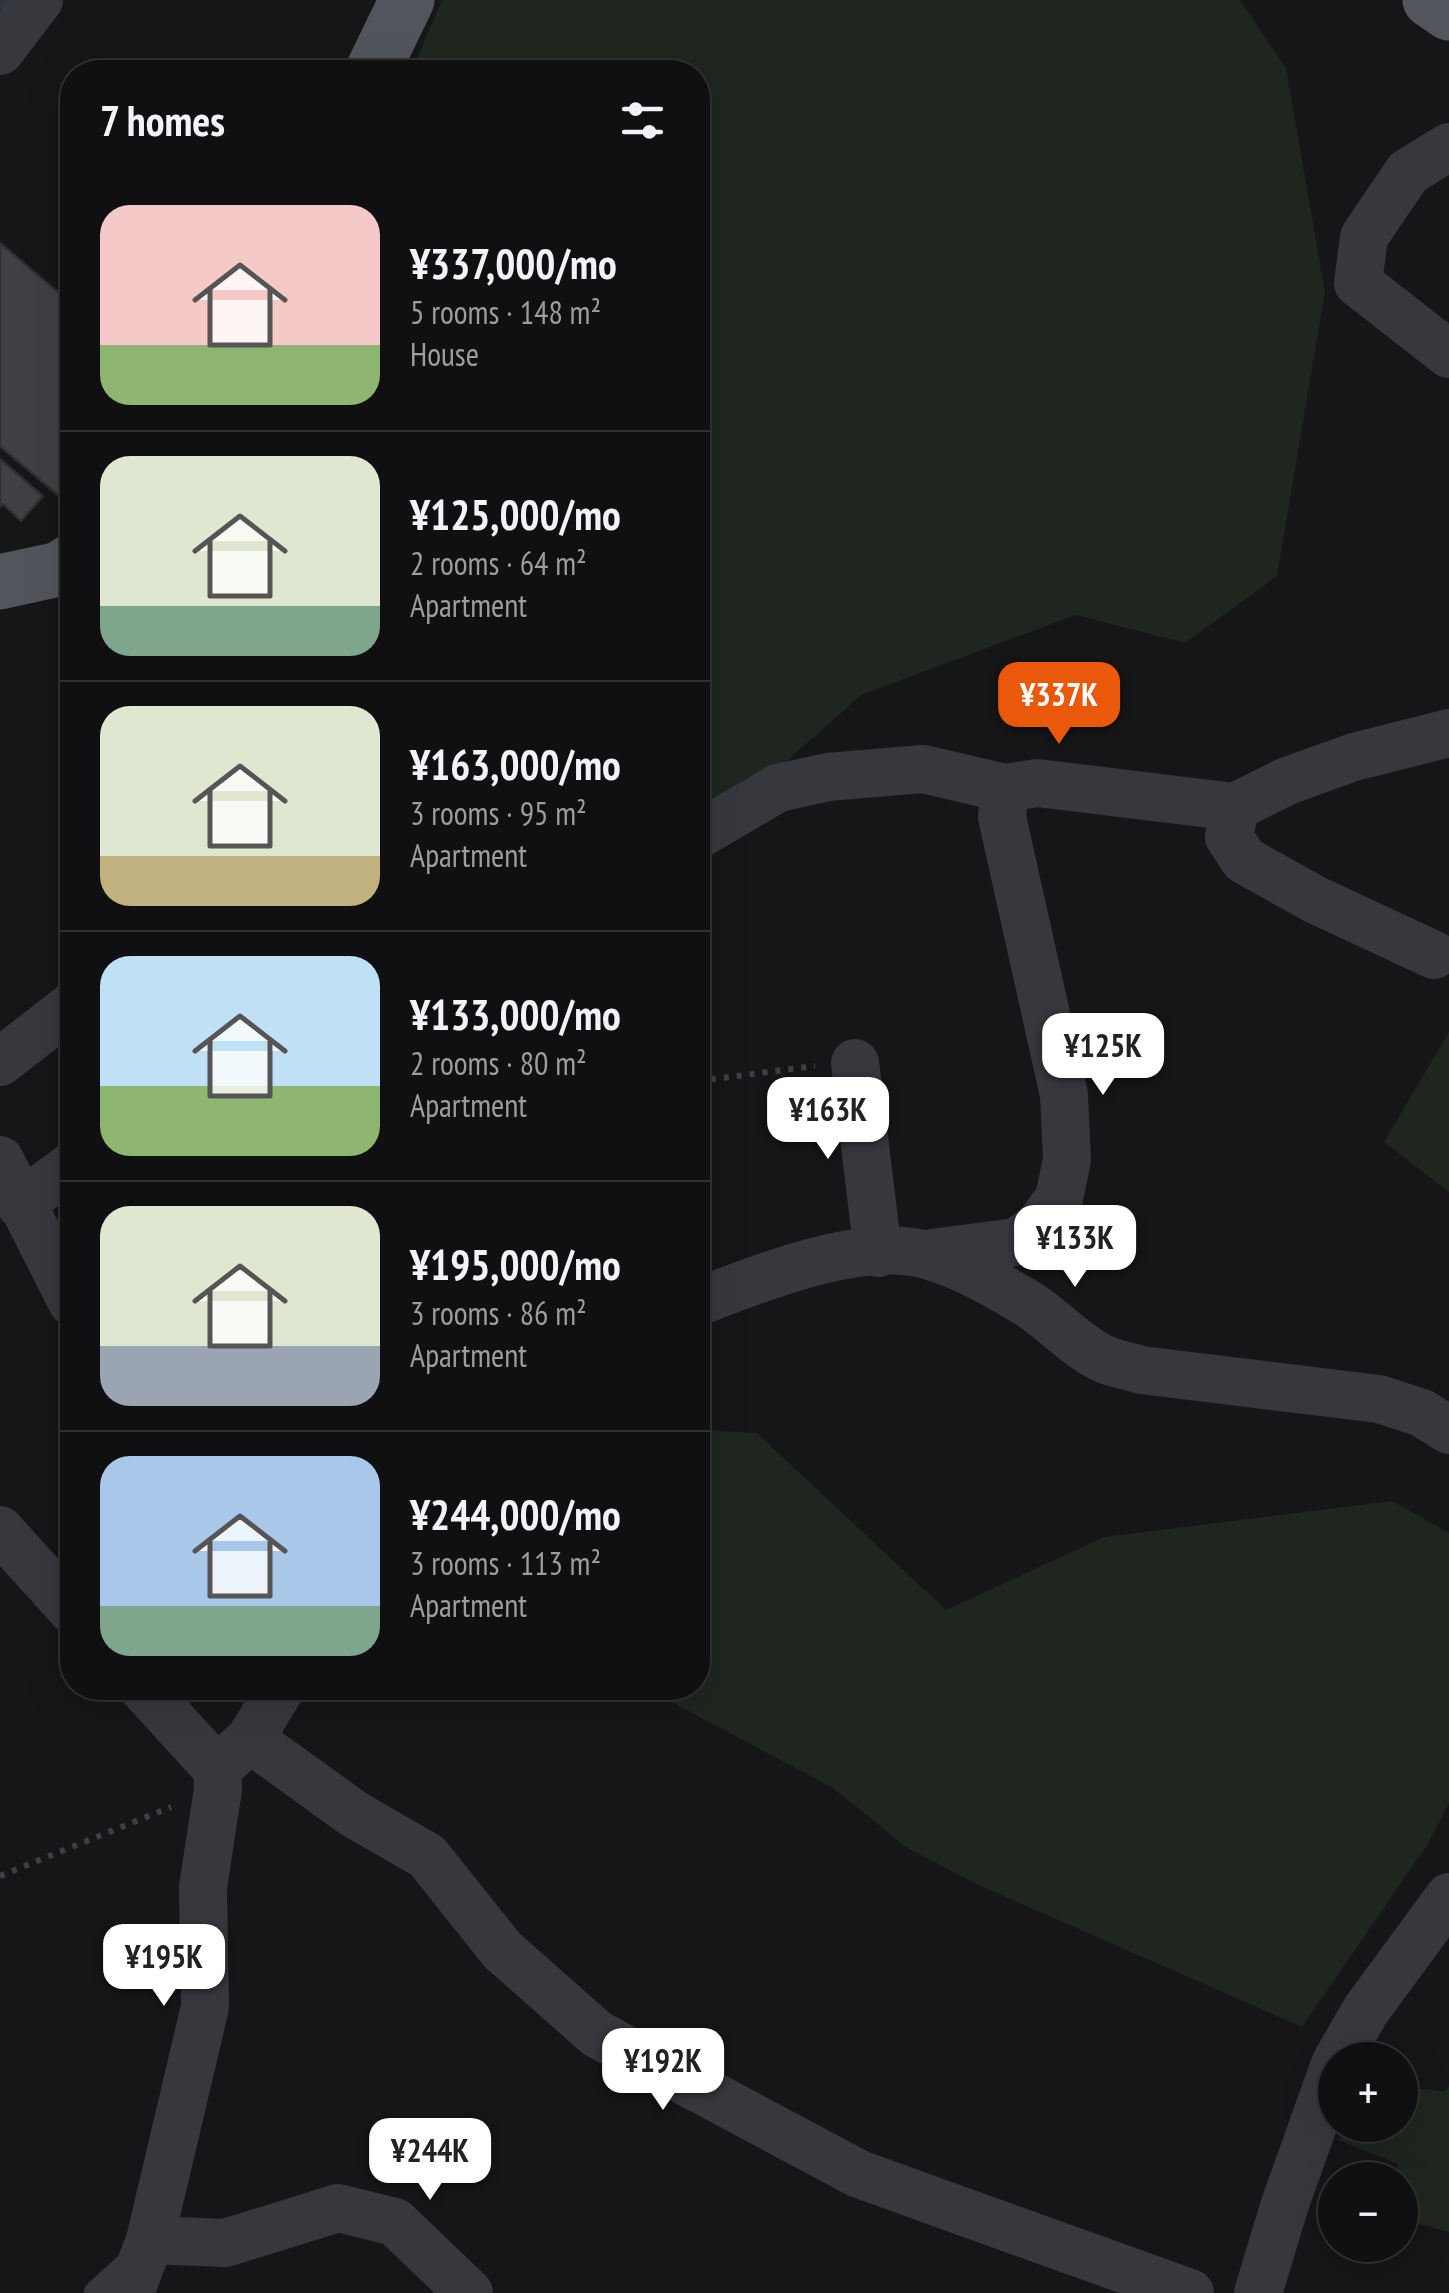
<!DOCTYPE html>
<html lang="en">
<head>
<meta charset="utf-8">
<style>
  body { margin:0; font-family:"PT Sans Narrow",sans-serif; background:#19191b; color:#f1f3f6; height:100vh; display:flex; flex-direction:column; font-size:38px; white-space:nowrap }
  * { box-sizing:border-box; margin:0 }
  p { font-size:32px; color:#9c9d9f }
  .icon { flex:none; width:55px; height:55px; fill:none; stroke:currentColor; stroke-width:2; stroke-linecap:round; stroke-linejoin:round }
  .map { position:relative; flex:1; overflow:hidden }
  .side { position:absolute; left:60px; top:60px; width:650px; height:1640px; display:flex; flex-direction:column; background:#101012; border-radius:40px; box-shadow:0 10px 40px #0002,0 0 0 2px #303032 }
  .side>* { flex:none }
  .buttons { position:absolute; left:1318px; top:2042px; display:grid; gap:20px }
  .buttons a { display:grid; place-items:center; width:100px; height:100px; border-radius:50%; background:#101012; box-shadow:0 10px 40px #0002,0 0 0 2px #303032; font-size:50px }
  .price { position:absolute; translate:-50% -85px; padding:0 22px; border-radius:20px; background:#fff; color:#222; font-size:32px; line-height:65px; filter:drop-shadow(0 2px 5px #0008) }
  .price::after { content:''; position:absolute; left:50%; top:60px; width:30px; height:22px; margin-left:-15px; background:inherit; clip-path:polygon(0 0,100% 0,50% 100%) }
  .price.on { background:#ea580c; color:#fff }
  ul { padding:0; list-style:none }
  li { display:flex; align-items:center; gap:30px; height:250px; padding:0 40px }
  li+li { border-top:2px solid #303032 }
  li span { display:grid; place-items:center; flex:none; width:280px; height:200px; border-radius:30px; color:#555 }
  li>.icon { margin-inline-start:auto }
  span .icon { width:120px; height:120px; fill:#fffc; stroke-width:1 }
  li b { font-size:42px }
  h2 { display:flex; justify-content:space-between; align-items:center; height:120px; padding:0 40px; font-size:42px }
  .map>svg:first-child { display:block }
</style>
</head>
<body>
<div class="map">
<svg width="1449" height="2293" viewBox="0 0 1449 2293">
  <rect width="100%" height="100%" fill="#161618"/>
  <!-- green -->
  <path fill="#1e261f" d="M442 0H1240L1286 68 1325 292 1277 576 1185 643 1076 615 861 695 779 768 698 815V72H411Z
    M1449 1032V1192L1384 1142Z
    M698 1430 757 1433 946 1610 1104 1537 1392 1501 1449 1533V1804L1427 1845 1302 2027 974 1883 906 1847 833 1788 645 1688H698Z
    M1449 2086V2232L1400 2219V2180H1393L1398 2164 1339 2140 1345 2125H1400V2087L1444 2091Z"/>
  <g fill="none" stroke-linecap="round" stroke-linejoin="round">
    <!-- stream -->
    <path stroke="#2c353c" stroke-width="12" d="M0 4 3 0"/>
  </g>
  <!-- building -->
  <path fill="#404145" stroke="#303034" stroke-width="2.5" d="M0 243 72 304V490L64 500 0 446Z
    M0 459 43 496 21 521 3 504 0 507Z"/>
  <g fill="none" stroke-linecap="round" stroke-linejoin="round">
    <!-- path -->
    <path stroke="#3d3f44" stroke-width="6" stroke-dasharray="5 8" stroke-linecap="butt" d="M698 1081 815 1066
      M0 1876 171 1807"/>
    <!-- lane -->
    <path stroke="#37383d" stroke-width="25" d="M96 2293 129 2263"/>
    <!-- street -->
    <path stroke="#37383d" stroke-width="48" d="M0 51 39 0
      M1449 147 1408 172 1364 237 1358 283 1449 354
      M1235 807 1229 837 1244 860 1316 900 1434 955
      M698 835 778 788 828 777 923 769 1005 788 1037 783 1235 807 1287 781 1354 757 1449 733
      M0 1062 72 1006
      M855 1063 878 1253
      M0 1160 72 1302
      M20 1204 72 1166
      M932 1253 1016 1242 1038 1227 1059 1198 1067 1160 1064 1095 1002 817 1005 788
      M698 1302C760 1278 860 1237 927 1255 965 1266 997 1285 1030 1305 1055 1321 1077 1347 1104 1359 1115 1364 1129 1366 1141 1370L1379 1399 1422 1413 1449 1430
      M0 1530 72 1610
      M250 1739 354 1814 427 1856 502 1950 597 2034 859 2174 1190 2293
      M227 1760 250 1739 281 1688
      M1337 2060 1366 2010 1449 1897
      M150 2240 225 2243 338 2208 395 2222 469 2293
      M130 2293 150 2240 205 2007 203 1887 218 1789 217 1769 143 1688
      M1258 2293 1285 2204 1335 2064"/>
    <!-- primary -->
    <path stroke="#53555c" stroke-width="55" d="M1430 0 1449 13
      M372 72 407 0
      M0 582 59 569 72 561"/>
  </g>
</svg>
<div class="buttons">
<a>+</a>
<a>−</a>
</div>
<b class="price on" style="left:1059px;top:747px">¥337K</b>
<b class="price" style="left:1103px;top:1098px">¥125K</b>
<b class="price" style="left:828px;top:1162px">¥163K</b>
<b class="price" style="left:1075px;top:1290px">¥133K</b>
<b class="price" style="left:164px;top:2009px">¥195K</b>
<b class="price" style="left:663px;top:2113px">¥192K</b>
<b class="price" style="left:430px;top:2203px">¥244K</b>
<section class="side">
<h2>7 homes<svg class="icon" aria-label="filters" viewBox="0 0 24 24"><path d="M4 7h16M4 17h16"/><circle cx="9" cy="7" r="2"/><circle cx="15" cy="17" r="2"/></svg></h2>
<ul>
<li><span style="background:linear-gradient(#f6c9c9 70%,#8fb573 0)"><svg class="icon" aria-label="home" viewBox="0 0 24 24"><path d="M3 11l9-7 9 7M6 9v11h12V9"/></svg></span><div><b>¥337,000/mo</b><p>5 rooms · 148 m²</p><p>House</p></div></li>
<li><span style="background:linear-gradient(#dfe7d0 75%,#7fa58c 0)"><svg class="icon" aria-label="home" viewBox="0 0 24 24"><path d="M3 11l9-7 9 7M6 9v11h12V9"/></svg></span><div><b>¥125,000/mo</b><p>2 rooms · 64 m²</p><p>Apartment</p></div></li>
<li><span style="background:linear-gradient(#dfe7d0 75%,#c2b280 0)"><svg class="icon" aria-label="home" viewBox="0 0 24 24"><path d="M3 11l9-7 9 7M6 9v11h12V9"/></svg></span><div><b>¥163,000/mo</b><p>3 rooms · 95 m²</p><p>Apartment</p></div></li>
<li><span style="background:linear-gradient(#bfe0f5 65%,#8fb573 0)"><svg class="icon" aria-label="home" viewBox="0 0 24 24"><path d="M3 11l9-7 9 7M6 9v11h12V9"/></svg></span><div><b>¥133,000/mo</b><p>2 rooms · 80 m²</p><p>Apartment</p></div></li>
<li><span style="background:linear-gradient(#dfe7d0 70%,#9aa5b1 0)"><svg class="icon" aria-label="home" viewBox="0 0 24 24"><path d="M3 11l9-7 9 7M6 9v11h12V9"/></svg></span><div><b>¥195,000/mo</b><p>3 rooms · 86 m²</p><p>Apartment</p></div></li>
<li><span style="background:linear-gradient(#a9c7e8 75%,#7fa58c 0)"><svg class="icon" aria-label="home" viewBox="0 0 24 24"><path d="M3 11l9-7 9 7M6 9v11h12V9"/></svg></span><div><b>¥244,000/mo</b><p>3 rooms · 113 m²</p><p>Apartment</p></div></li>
</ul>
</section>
</div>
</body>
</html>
